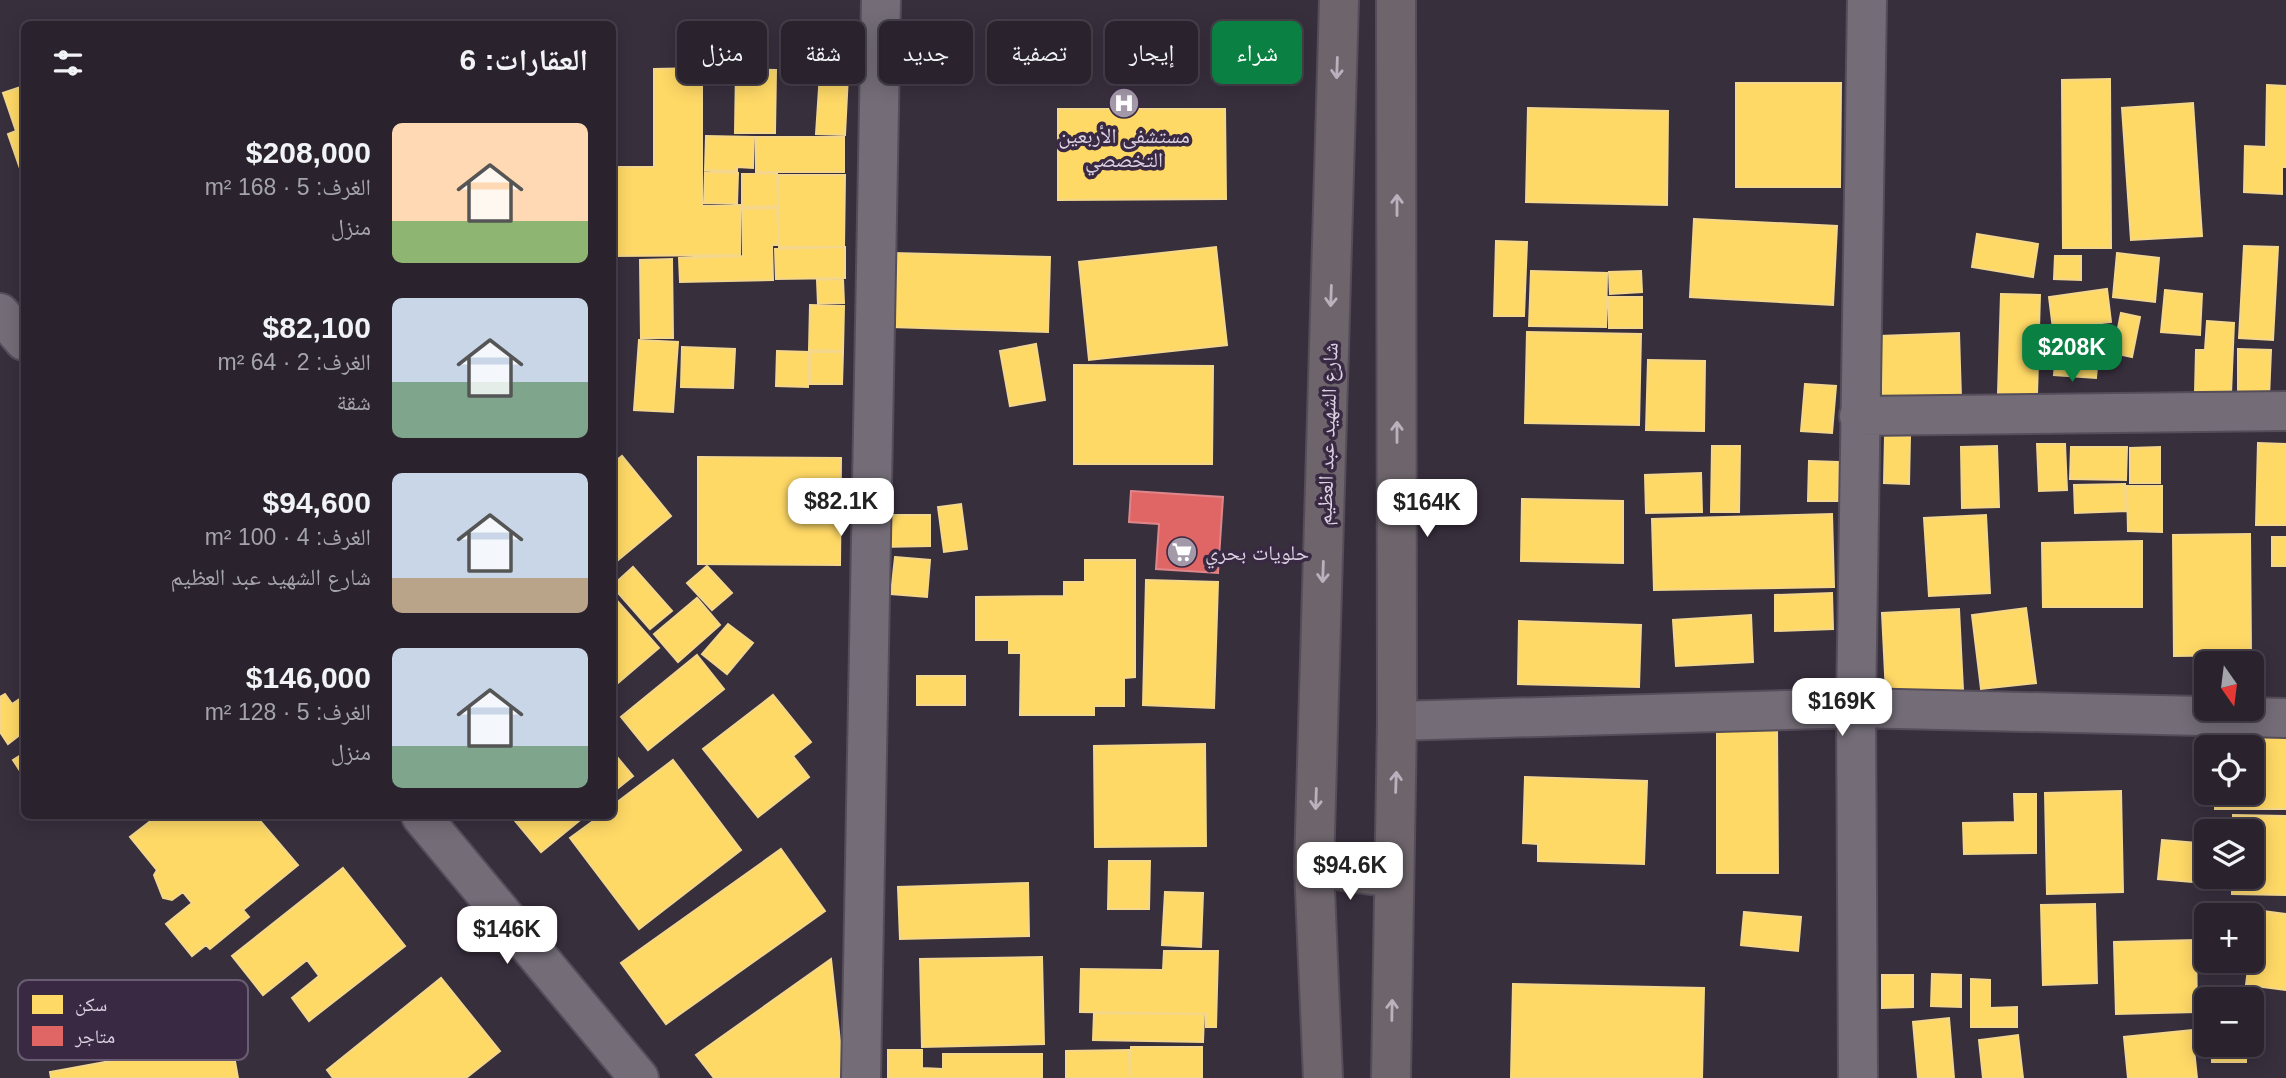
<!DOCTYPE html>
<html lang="ar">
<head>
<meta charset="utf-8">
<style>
  body { margin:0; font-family:Arial,"Noto Naskh Arabic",sans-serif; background:#322b36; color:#f1f3f6; direction:rtl; height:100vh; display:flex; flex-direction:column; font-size:26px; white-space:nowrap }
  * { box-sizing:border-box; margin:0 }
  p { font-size:23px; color:#a5a4aa }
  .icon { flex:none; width:38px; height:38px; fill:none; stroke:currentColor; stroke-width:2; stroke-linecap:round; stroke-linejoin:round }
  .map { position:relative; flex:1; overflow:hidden; direction:ltr }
  .sheet { position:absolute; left:21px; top:21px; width:595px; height:798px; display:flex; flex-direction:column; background:#2a232e; border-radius:10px; box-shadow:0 4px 18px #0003,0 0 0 2px #46404a; direction:rtl }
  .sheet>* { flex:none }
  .hud { position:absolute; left:637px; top:21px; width:665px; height:63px; direction:rtl; display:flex; gap:14px }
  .needle { width:46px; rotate:166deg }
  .fabs { position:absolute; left:2194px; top:651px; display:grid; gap:14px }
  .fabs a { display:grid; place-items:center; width:70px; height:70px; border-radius:10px; background:#2a232e; box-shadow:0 4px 18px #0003,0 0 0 2px #46404a; font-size:35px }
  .price { position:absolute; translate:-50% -60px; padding:0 16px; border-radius:14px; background:#fff; color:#222; font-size:23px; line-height:46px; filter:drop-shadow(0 2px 4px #0008) }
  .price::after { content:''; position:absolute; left:50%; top:42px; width:21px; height:16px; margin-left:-10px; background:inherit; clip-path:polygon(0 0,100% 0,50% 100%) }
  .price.on { background:#0b8043; color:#fff }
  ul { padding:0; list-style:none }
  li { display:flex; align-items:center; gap:21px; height:175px; padding:0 28px }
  li span { display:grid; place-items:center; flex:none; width:196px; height:140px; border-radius:10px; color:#555 }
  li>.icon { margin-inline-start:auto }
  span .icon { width:84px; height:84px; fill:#fffc; stroke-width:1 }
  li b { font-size:30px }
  h2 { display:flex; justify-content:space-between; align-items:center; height:84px; padding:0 28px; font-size:30px }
  .pill { padding:0 24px; border-radius:10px; background:#2a232e; box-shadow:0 4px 18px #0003,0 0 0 2px #46404a; font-size:24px; line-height:63px }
  .pill.on { background:#0b8043; color:#fff }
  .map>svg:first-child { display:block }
</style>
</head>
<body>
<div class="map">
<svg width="2286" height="1078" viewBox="0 0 2286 1078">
  <rect width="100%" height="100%" fill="#382f3d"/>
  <!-- homes -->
  <path fill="#ffd966" stroke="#f4d78b" stroke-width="2" d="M702 68V206L740 205V255L612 256V129L616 128V167H654V69Z
    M736 69 776 70 775 133H735Z
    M820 73 848 75 845 135 816 134Z
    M2110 79 2111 248H2063L2062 80Z
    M1736 83H1841L1840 187H1736Z
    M2267 85 2286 86V167H2282V194L2244 192 2245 146 2266 147Z
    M24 86V180L8 134 16 131 3 93Z
    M2193 103 2202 236 2131 240 2122 108Z
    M1528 108 1668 111 1667 205 1526 202Z
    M1058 109H1225L1226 199 1058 200Z
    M706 136 754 137 753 168 737 167V171L705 170Z
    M756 137H844V172H756Z
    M705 172 738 173 737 204 704 203Z
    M777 173 778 206 742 207V174Z
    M779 175H845L844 247H779Z
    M777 208 779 244 772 245 773 280 680 282 679 258 743 256 742 209Z
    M1694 219 1837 226 1833 305 1690 297Z
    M1977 234 2038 244 2033 277 1972 267Z
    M1496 241 1527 242 1524 316H1494Z
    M2244 246 2278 247 2273 340 2239 338Z
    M845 247V278L776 279 775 249Z
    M1216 247 1227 345 1089 360 1079 262Z
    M893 253 1050 257 1048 332 891 327Z
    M2117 253 2159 258 2155 302 2113 297Z
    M2055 256H2081V280L2054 279Z
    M672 259 673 338H641L640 260Z
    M1531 271 1607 273 1606 327 1529 326Z
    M1641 271 1642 292 1610 294 1609 272Z
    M843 279 844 303 818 304 817 280Z
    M2107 289 2111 322 2053 329 2049 297Z
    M2165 290 2202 294 2200 335 2161 332Z
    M2001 294 2040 295 2037 395 1998 394Z
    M1608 297H1642V328H1609Z
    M810 305 844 306 843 351 809 350Z
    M2121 313 2140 317 2132 357 2113 353Z
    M2207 321 2234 323 2231 394 2195 393 2196 350H2205Z
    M2058 329 2100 333 2096 378 2054 375Z
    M1527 332 1641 334 1639 425 1525 423Z
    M1959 333 1961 398 1883 401 1880 336Z
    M639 340 678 342 673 412 634 410Z
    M1036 344 1045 400 1010 406 1000 351Z
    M682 347 735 349 733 388 681 387Z
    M2238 349 2271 350 2269 398 2238 397Z
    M777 351 809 352 808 387 776 386Z
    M811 352H843L842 384H810Z
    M1648 360 1705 361 1704 431 1646 430Z
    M1074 365 1213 366 1212 464H1074Z
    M1805 384 1836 386 1832 433 1801 431Z
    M1885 436H1910L1909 484 1884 483Z
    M2258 443 2286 444V525H2256Z
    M2037 444H2065L2067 490 2039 491Z
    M1712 446H1740L1739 512H1711Z
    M1997 446 1999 507 1962 508 1961 447Z
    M2071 447H2127L2126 480 2070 479Z
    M2160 447V483H2130V448Z
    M622 456 671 516 612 565V464Z
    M698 457 841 458 840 565 698 564Z
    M1809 461 1838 462V501H1808Z
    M1701 473 1702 512 1646 513 1645 475Z
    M2125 484 2126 511 2075 513 2074 485Z
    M2127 486H2162V532L2128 531Z
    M1522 499 1623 501V563L1521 561Z
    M961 504 967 549 944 552 938 507Z
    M1832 514 1834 587 1654 590 1652 519Z
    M881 515H930V546L881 547Z
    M1986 515 1990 593 1929 596 1924 518Z
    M2250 534 2251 655 2174 656 2173 535Z
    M2272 537H2286V566H2272Z
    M2142 541V607H2043L2042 543Z
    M895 557 930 560 927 597 891 594Z
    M1085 560H1135V677L1124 678V706H1094V715H1020L1021 653H1009V640H976V597L1064 596V582H1085Z
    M707 566 732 593 712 610 687 583Z
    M633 567 672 611 650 629 612 586Z
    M1146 580 1218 582 1214 708 1143 705Z
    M1832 593 1833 629 1775 631V595Z
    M612 595 659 648 612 688Z
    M697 598 720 625 678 662 654 634Z
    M2026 608 2036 683 1981 689 1972 615Z
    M1959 609 1963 690 1886 694 1882 613Z
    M1751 615 1753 662 1676 666 1673 620Z
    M1519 621 1641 625 1639 687 1518 684Z
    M728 624 753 643 727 674 702 654Z
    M697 655 724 689 648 750 621 717Z
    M917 676H965V705H917Z
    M5 694 12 704 24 696V739L21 734 8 744 0 732V697Z
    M773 695 811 742 793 756 809 777 758 817 703 749Z
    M1717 727H1777L1778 873H1717Z
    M2216 736 2286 737V809H2215V793H2252V747H2216Z
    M1205 744 1206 846 1095 847 1094 746Z
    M612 751 633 776 612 793Z
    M24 753V777L13 760Z
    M673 760 741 850 639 929 570 838 600 816H612V806Z
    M1525 777 1647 781 1644 864 1538 861V844L1523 843Z
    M2121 791 2123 892 2047 894 2045 793Z
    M2014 794H2036V853L1964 854 1963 823 2015 822Z
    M2233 815 2286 816V895L2232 894V877H2252V831H2233Z
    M157 816H256L298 865 243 910 249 917 210 949 206 945 192 956 166 924 192 903 183 892 172 900 163 898 154 875 157 870 130 837Z
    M511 816H585L541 852Z
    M2162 840 2197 843 2192 882 2158 879Z
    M781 849 825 911 666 1024 621 963Z
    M1109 861H1150L1149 909H1108Z
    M343 868 405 946 309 1021 292 998 319 976 307 960 263 995 232 956Z
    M1028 883 1029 936 900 939 898 887Z
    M1165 892 1203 893 1201 947 1162 945Z
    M2095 904 2097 983 2043 985 2041 905Z
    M2211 906 2242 908 2241 915H2210Z
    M2255 910 2286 914V990L2246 985 2249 961H2252Z
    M1744 912 1801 917 1798 951 1741 945Z
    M2196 940 2197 1012 2116 1014 2114 942Z
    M1164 951H1218L1216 1027H1206V1014L1080 1012 1081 969 1163 970Z
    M1042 957 1044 1044 922 1047 920 959Z
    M831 959 844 1078H714L696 1055Z
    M1932 974 1961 975V1007L1931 1006Z
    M1882 975H1913V1007L1882 1008Z
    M441 978 500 1051 466 1078H333L327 1070Z
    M1971 979 1990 980V1008L2017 1007V1027H1971Z
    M1513 984 1704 988 1702 1078H1511Z
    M1094 1013 1204 1014 1203 1042 1093 1040Z
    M1949 1018 1954 1078H1918L1913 1022Z
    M2192 1030 2197 1078H2128L2124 1037Z
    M2018 1035 2023 1078H1983L1979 1040Z
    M231 1039 238 1078H51L50 1072Z
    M2212 1045H2246V1062H2212Z
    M1131 1047H1202V1078H1131Z
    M888 1050H922V1068L943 1069V1054H1042V1078H888Z
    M1129 1050 1130 1078H1066V1051Z"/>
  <!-- shops -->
  <path fill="#e06666" stroke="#df868b" stroke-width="2" d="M1131 491 1223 497 1218 573 1156 569 1159 524 1129 522Z"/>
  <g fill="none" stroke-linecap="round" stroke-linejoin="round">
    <!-- street casing -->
    <g stroke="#554d59" stroke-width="42">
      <path id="street" d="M0 313 24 341
        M1859 416 2286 411
        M1397 721 1856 708 2286 718
        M421 816 639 1078
        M861 1078 881 0
        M1858 1078 1856 708 1867 0"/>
    </g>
    <!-- secondary casing -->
    <g stroke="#554d59" stroke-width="42">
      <path id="secondary" d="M1314 867 1393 878
        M1323 1078 1314 867 1339 0
        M1391 1078 1397 721 1396 0"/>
    </g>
    <!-- street -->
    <use href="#street" stroke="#746d78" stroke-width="38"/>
    <!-- secondary -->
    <use href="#secondary" stroke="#6d656b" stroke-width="38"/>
  </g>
  <!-- one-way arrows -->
  <defs><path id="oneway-shaft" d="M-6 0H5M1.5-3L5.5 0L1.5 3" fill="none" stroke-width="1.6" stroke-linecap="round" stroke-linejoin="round" transform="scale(1.75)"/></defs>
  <g stroke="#bbb1be">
    <use href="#oneway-shaft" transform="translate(1337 68) rotate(92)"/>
    <use href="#oneway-shaft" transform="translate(1397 205) rotate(-90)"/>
    <use href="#oneway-shaft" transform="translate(1331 296) rotate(92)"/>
    <use href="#oneway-shaft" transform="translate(1397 432) rotate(-90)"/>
    <use href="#oneway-shaft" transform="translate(1323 572) rotate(92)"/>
    <use href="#oneway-shaft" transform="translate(1396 782) rotate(-88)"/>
    <use href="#oneway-shaft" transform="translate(1316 799) rotate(92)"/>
    <use href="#oneway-shaft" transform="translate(1392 1010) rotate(-89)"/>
  </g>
  <!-- icons -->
  <defs>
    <g id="hospital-disc" transform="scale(1.575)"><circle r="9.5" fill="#a399a8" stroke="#392943"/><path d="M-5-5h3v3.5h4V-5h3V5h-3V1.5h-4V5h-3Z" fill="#fff"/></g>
    <g id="supermarket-disc" transform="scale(1.575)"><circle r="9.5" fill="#a399a8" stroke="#392943"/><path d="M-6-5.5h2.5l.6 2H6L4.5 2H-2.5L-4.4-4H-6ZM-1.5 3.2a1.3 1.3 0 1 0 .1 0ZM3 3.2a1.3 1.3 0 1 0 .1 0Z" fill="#fff"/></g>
  </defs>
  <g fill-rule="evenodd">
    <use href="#hospital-disc" x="1124" y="103"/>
    <use href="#supermarket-disc" x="1182" y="552"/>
  </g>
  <g text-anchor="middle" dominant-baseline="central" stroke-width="7" stroke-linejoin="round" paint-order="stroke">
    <!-- poi labels -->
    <g font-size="21" fill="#dcd2e2" stroke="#392943">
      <text x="1124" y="135">مستشفى الأربعين<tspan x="1124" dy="24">التخصصي</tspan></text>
      <text x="1205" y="552" text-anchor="start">حلويات بحري</text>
    </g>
    <!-- street labels -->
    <g font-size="21" fill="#dcd2e2" stroke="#392943">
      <text transform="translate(1327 434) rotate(-88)">شارع الشهيد عبد العظيم</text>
    </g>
  </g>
  <!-- legend -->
  <rect x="18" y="980" width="230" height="80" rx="10" fill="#392943" stroke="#6a5c73" stroke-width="2"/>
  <rect x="32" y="995" width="31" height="19" fill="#ffd966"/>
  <rect x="32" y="1026" width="31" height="20" fill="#e06666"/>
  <g font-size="19" fill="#dcd2e2">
    <text x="75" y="1011">سكن</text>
    <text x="75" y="1043">متاجر</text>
  </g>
</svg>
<div class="fabs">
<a><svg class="needle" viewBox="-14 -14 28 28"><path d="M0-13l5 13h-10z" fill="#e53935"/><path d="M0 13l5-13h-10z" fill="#a5a4aa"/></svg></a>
<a><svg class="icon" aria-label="locate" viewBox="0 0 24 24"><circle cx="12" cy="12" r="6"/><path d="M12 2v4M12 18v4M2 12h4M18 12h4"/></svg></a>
<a><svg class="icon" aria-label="layers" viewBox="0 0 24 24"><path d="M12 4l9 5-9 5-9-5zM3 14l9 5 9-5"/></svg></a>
<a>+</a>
<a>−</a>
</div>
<b class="price on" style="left:2072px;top:384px">$208K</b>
<b class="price" style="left:841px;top:538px">$82.1K</b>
<b class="price" style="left:1427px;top:539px">$164K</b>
<b class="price" style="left:1842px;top:738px">$169K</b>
<b class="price" style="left:1350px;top:902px">$94.6K</b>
<b class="price" style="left:507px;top:966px">$146K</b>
<div class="hud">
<a class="pill on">شراء</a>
<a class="pill">إيجار</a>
<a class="pill">تصفية</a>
<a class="pill">جديد</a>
<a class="pill">شقة</a>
<a class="pill">منزل</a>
</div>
<section class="sheet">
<h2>العقارات: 6<svg class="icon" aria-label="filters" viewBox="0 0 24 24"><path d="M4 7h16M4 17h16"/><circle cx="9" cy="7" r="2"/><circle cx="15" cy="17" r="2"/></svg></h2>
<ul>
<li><span style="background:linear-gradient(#ffd9b3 70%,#8fb573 0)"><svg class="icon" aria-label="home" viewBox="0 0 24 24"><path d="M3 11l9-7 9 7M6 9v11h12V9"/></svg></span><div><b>$208,000</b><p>الغرف: 5 · 168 m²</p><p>منزل</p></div></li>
<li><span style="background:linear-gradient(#c9d6e8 60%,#7fa58c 0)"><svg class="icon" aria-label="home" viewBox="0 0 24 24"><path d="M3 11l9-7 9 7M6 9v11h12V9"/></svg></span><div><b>$82,100</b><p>الغرف: 2 · 64 m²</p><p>شقة</p></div></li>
<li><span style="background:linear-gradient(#c9d6e8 75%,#b9a48a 0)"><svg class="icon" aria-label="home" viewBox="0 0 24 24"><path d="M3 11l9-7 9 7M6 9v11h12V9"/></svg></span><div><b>$94,600</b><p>الغرف: 4 · 100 m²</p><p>شارع الشهيد عبد العظيم</p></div></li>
<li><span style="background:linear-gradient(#c9d6e8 70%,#7fa58c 0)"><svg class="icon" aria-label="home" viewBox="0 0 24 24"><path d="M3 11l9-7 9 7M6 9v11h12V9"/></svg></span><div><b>$146,000</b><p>الغرف: 5 · 128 m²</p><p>منزل</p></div></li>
</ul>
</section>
</div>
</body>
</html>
